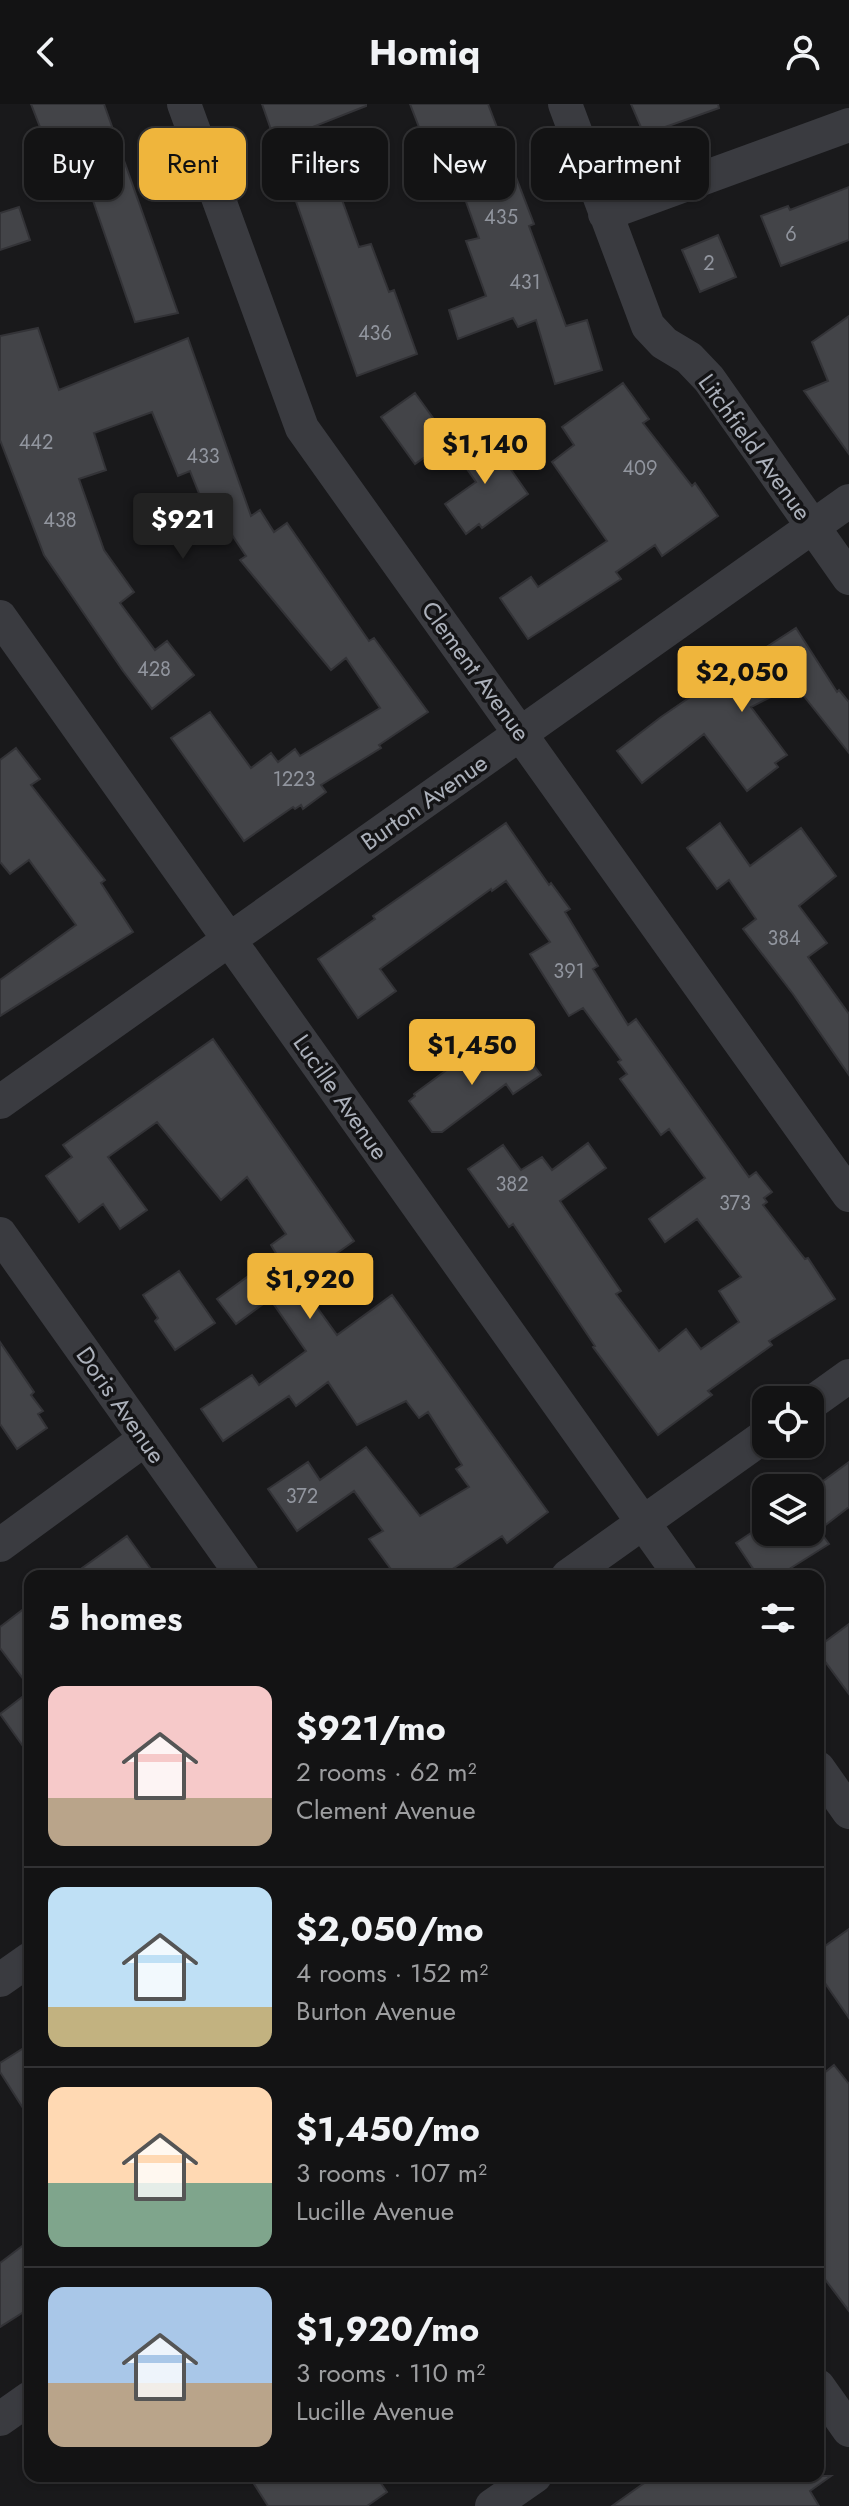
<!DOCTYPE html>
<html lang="en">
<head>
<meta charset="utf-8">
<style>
  body { margin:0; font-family:Jost,sans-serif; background:#1c1c1d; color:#f1f3f6; height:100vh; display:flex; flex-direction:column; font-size:30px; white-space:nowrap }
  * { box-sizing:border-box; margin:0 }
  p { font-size:26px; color:#9d9ea0 }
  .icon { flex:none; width:44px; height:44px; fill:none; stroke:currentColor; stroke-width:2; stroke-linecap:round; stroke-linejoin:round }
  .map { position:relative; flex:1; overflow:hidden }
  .side { position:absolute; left:24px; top:1466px; width:800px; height:912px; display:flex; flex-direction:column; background:#131314; border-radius:16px; box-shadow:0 2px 6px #0004,0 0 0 2px #323234 }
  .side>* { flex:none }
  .guide { position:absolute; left:24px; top:24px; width:802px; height:72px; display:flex; gap:16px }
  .buttons { position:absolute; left:752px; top:1282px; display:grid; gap:16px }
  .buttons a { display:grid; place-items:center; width:72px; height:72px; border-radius:16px; background:#131314; box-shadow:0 2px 6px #0004,0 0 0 2px #323234; font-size:40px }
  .price { position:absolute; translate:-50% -68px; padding:0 18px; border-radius:8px; background:#efb53c; color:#111; font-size:26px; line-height:52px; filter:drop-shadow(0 2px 4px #0008) }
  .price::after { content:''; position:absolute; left:50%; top:48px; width:24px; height:18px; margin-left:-12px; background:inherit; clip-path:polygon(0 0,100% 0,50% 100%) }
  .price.selected { background:#222; color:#fff }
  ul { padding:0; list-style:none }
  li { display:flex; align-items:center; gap:24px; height:200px; padding:0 24px }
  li+li { border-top:2px solid #323234 }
  li span { display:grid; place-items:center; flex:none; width:224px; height:160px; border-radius:16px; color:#555 }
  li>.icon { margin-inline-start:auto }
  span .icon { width:96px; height:96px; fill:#fffc; stroke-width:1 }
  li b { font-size:34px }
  h2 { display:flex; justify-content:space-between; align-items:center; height:96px; padding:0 24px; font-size:34px }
  .tag { padding:0 28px; border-radius:16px; background:#131314; box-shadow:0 2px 6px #0004,0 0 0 2px #323234; font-size:28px; line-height:72px }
  .tag.selected { background:#efb53c; color:#111 }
  header { display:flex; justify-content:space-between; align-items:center; height:104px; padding:0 24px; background:#131314; font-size:36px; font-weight:700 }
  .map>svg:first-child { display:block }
</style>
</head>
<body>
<header><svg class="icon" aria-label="back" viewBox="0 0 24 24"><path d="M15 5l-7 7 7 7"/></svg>Homiq<svg class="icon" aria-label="person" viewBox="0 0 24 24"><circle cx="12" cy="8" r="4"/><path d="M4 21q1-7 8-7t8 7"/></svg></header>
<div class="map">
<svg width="849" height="2402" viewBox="0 0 849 2402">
  <rect width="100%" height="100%" fill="#19191b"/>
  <!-- building -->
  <path fill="#434448" stroke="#333337" stroke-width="2" d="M31 0H104L178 209 135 218 88 82 66 90Z
    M262 0H366V2L310 24 331 84 337 82 359 143 371 140 389 188 394 186 417 250 357 272Z
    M410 0H488L534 120 529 122 566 222 587 216 602 266 555 280 536 216 518 223 513 214 458 235 449 206 486 192 466 137 479 134 460 81 448 85 435 52 431 54Z
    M631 0H718L719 4 654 27 652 24 643 28Z
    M849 83V136L781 162 761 112 788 102 790 106Z
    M19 103 30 136 0 146V109Z
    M718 131 736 173 700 188 682 146Z
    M849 212V350L804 287 828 277 812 238Z
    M38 224 59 286 188 234 251 412 260 406 274 428 287 419 369 537 374 534 428 608 379 641 381 644 321 681 326 688 303 705 301 701 295 705 293 703 244 737 171 634 210 608 251 664 271 649 278 658 295 645 300 652 380 604 346 554 331 566 240 456 246 452 214 404 206 407 190 367 178 372 152 308 94 329 106 366 79 375 104 446 134 488 120 499 155 546 167 537 194 571 152 605 123 567 44 451 0 336V232Z
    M623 279 649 315 643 319 692 382 695 379 718 412 662 452 655 441 616 468 621 475 528 535 500 494 531 473 538 483 607 437 552 358 574 341 562 323Z
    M415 289 449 336 415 360 381 313Z
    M488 333 528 390 482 424 479 420 466 430 445 400 476 378 453 345Z
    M796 524 837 588 839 586 849 598V649L795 581 751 603 787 651 775 659 778 663 747 687 704 630 642 679 617 647 661 613 750 552 751 553Z
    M16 644 40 675 31 681 105 776 101 779 133 828 0 912V876L76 821 29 756 10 770 0 758V656Z
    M506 719 549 781 551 779 570 805 565 808 598 862 593 865 628 921 636 915 749 1073 756 1068 772 1088 764 1094 767 1098 763 1101 805 1155 808 1154 835 1195 769 1237 772 1241 708 1287 712 1291 658 1331 593 1243 595 1242 513 1120 509 1123 468 1065 503 1041 521 1066 542 1053 552 1066 588 1039 606 1064 560 1097 621 1187 616 1190 659 1247 686 1225 701 1245 739 1218 719 1187 741 1173 697 1115 665 1138 649 1115 705 1074 669 1025 661 1031 620 975 627 970 618 958 621 956 583 904 569 912 530 850 550 838 506 777 492 787 491 785 380 865 396 887 358 914 318 855 375 815 373 812Z
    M720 719 750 762 801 724 836 772 799 802 827 839 808 853 849 910V971L793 890 743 825 756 815 729 776 717 785 687 744Z
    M213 935 354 1137 298 1177 337 1231 392 1191 548 1408 507 1439 502 1432 442 1472H396L369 1435 383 1427 354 1387 297 1427 268 1385 308 1358 320 1376 366 1343 420 1412 469 1383 456 1365 462 1361 428 1308 419 1314 406 1297 357 1321 328 1278 296 1302 289 1292 223 1337 201 1305 252 1271 259 1281 306 1247 270 1195 236 1220 217 1195 277 1151 271 1141 286 1130 247 1073 221 1096 157 1018 108 1053 147 1106 120 1125 103 1100 79 1118 46 1072 72 1053 63 1041Z
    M514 935 541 971 513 990 506 980 442 1028H432L409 997 415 992 414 990 459 957 468 969Z
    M179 1167 215 1219 175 1246 155 1217 158 1214 143 1191Z
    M0 1238 34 1288 31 1291 43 1307 38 1310 47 1324 17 1345 0 1320Z
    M849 1358V1403L819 1426 829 1440 778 1472H758L736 1439 766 1419V1428H810L811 1386Z
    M127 1432 156 1472H71Z
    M30 1500V1584L0 1544V1523Z
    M849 1520V1590L818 1548V1543Z
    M30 1587V1652L0 1610Z
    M849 1825V1914L818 1869V1847Z
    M30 1940V2015L0 1968V1959Z
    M834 1961 849 1980V2207L818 2166V1974Z
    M30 2136V2204L0 2223V2159Z
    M249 2372H376L387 2388 367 2402H268Z
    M654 2372H831L810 2387 819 2402H612Z"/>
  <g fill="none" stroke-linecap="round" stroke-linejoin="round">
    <!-- minor -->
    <path stroke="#3a3b40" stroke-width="34" d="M184 0 302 324 849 1091
      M565 0 648 222 664 239 689 254 709 275 849 474
      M605 110 849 21
      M0 513 681 1472
      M0 998 849 397
      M0 1130 243 1472
      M810 1300 849 1272
      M0 1441 145 1335
      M568 1472 766 1331
      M818 1664 849 1708
      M0 1876 30 1855
      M818 2282 849 2326
      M0 2315 30 2294
      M492 2402 535 2372"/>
  </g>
  <g text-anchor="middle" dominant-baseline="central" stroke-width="7" stroke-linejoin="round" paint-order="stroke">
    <!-- number labels -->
    <g font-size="20" fill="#91959e">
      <text x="501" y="113">435</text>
      <text x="791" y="130">6</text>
      <text x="709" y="159">2</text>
      <text x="525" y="178">431</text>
      <text x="375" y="229">436</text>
      <text x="36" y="338">442</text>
      <text x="203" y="352">433</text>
      <text x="640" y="364">409</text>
      <text x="60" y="416">438</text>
      <text x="154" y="565">428</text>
      <text x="294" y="675">1223</text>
      <text x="784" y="834">384</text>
      <text x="569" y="867">391</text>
      <text x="512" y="1080">382</text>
      <text x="735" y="1099">373</text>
      <text x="302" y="1392">372</text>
    </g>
    <!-- street labels -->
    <g font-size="24" fill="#abb0ba" stroke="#141416">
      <text transform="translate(755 343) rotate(54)">Litchfield Avenue</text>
      <text transform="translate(476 567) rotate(54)">Clement Avenue</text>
      <text transform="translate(424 698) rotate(-35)">Burton Avenue</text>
      <text transform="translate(341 993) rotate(55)">Lucille Avenue</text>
      <text transform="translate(121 1301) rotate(55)">Doris Avenue</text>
    </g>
  </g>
</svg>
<div class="buttons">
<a><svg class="icon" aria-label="locate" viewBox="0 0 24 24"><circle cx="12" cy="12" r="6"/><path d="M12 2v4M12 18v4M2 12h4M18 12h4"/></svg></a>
<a><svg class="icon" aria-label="layers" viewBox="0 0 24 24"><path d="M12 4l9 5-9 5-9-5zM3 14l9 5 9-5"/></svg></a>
</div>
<b class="price" style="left:485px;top:382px">$1,140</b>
<b class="price selected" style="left:183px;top:457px">$921</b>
<b class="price" style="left:742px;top:610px">$2,050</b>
<b class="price" style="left:472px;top:983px">$1,450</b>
<b class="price" style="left:310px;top:1217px">$1,920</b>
<div class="guide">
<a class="tag">Buy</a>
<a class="tag selected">Rent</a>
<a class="tag">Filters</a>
<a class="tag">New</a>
<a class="tag">Apartment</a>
</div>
<section class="side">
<h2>5 homes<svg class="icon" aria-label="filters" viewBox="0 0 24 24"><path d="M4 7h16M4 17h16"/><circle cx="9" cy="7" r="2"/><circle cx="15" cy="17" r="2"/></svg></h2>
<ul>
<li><span style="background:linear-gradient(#f6c9c9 70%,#b9a48a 0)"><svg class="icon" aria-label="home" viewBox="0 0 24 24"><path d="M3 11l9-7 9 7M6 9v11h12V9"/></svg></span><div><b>$921/mo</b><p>2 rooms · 62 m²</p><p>Clement Avenue</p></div></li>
<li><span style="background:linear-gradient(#bfe0f5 75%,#c2b280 0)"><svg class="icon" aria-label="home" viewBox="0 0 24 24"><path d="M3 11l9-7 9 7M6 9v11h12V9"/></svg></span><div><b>$2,050/mo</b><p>4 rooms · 152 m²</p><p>Burton Avenue</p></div></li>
<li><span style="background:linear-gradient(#ffd9b3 60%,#7fa58c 0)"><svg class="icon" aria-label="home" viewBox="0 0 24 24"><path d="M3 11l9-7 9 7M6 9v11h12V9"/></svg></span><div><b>$1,450/mo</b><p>3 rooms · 107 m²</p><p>Lucille Avenue</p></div></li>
<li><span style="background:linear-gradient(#a9c7e8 60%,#b9a48a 0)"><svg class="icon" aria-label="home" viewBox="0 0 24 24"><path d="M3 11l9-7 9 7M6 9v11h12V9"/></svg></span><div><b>$1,920/mo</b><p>3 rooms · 110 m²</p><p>Lucille Avenue</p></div></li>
</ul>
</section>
</div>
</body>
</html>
